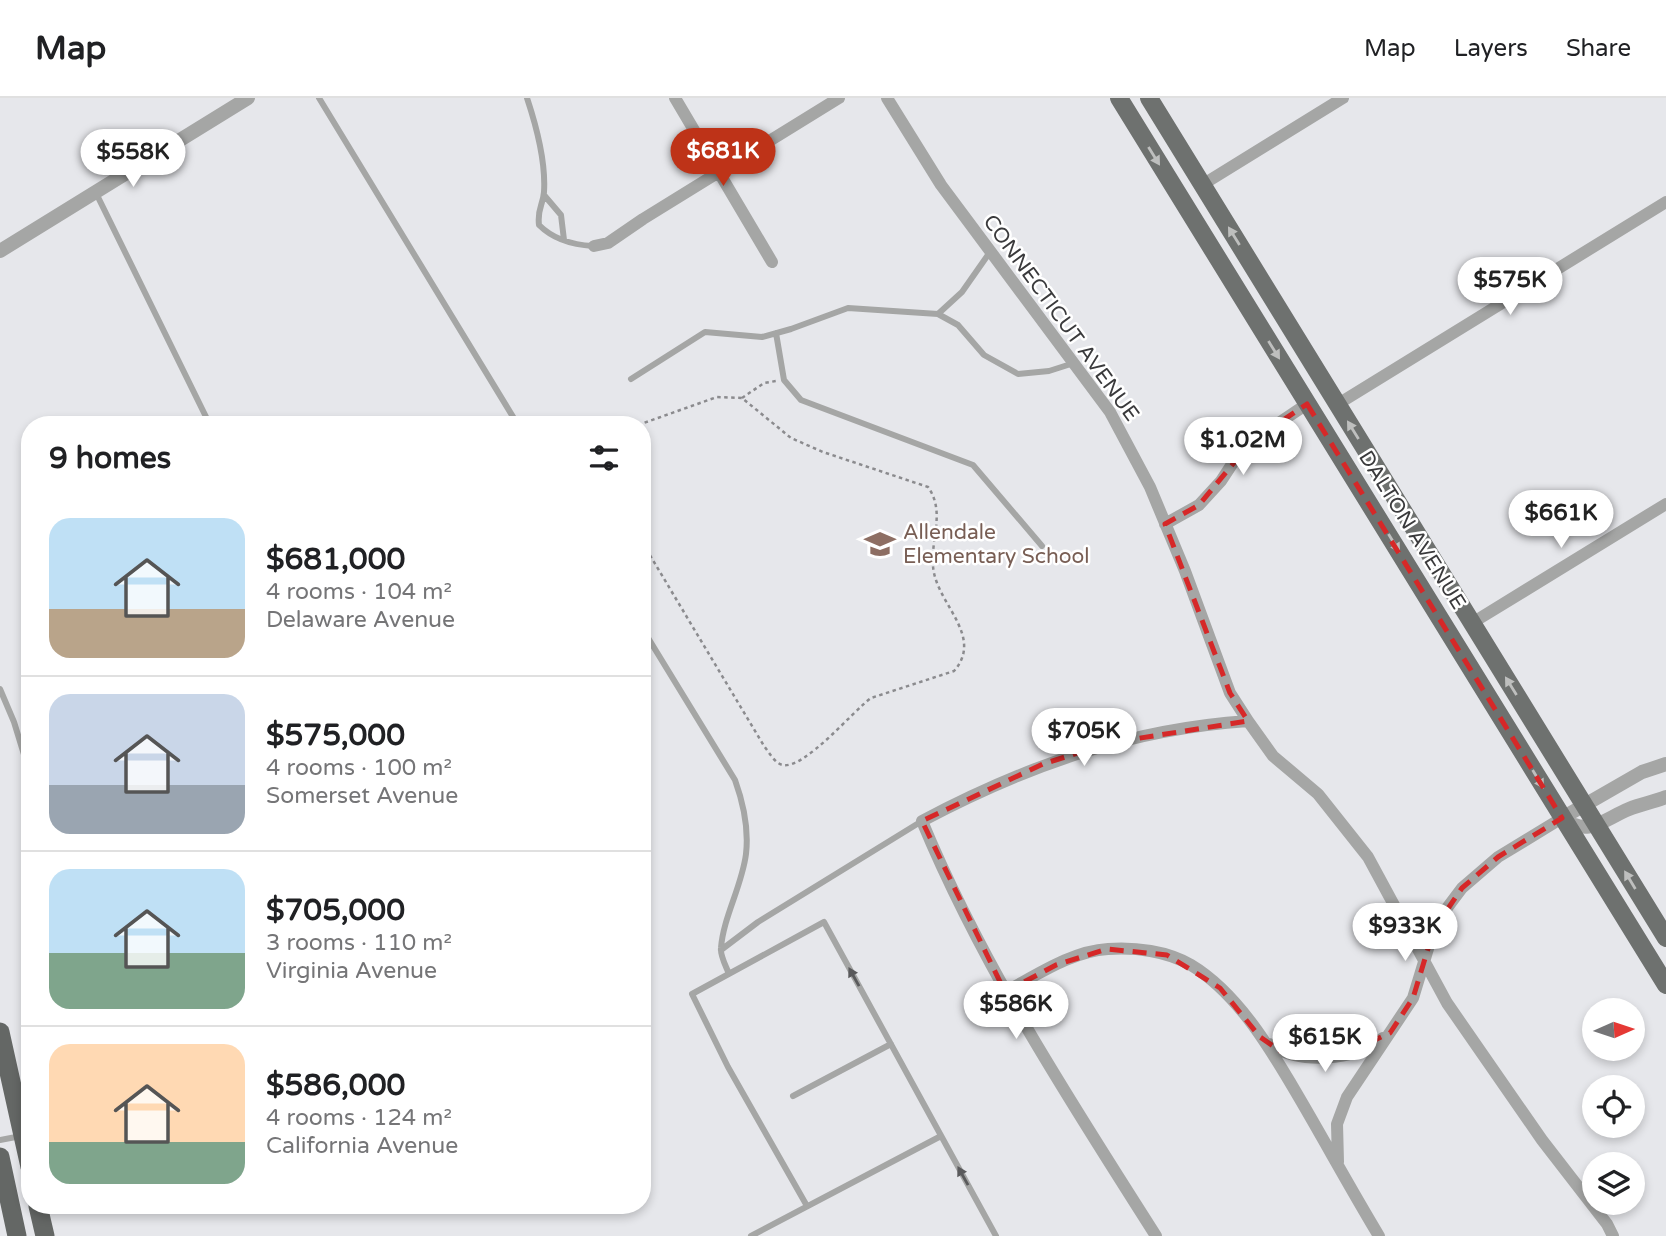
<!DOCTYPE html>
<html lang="en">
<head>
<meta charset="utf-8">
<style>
  body { margin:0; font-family:"Varela Round",sans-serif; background:#f2f2f2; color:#202124; height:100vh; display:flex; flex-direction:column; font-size:26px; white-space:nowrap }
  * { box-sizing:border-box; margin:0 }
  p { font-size:23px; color:#757577 }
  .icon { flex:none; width:38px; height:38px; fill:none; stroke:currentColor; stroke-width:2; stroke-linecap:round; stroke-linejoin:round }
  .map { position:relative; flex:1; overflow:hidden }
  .drawer { position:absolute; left:21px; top:318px; width:630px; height:798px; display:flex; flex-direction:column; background:#fff; border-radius:28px; box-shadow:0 4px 10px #0003 }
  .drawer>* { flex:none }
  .needle { width:46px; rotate:87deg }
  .tools { position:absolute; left:1582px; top:900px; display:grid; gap:14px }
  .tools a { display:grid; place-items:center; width:63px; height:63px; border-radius:50%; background:#fff; box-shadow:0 4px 10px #0003; font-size:35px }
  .price { position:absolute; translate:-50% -60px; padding:0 16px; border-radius:24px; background:#fff; color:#222; font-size:23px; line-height:46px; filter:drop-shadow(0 2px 4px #0008) }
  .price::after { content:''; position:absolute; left:50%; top:42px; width:21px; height:16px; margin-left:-10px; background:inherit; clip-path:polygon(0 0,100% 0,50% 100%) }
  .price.selected { background:#be3318; color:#fff }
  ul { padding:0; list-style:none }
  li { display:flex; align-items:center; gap:21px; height:175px; padding:0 28px }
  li+li { border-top:2px solid #e0e0e0 }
  li span { display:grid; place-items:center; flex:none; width:196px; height:140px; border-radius:21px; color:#555 }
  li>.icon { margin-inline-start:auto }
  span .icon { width:84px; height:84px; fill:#fffc; stroke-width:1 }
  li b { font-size:30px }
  h2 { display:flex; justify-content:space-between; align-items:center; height:84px; padding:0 28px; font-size:30px }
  header { display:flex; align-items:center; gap:42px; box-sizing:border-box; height:98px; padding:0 35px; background:#fff; border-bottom:2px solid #e0e0e0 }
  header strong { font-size:33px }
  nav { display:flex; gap:38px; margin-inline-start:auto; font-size:24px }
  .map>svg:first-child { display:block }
</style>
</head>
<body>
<header>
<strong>Map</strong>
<nav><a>Map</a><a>Layers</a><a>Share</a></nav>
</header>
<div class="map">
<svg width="1666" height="1138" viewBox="0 0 1666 1138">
  <rect width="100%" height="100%" fill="#e6e7eb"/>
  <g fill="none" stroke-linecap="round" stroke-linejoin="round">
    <!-- path -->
    <path stroke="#8b8b8e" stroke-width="2.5" stroke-dasharray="3.5 3.5" stroke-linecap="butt" d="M742 300 764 285 776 283
      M638 327 717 299 742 300 791 340 823 354 928 389C948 417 926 448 935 479 944 511 982 541 954 573L871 600C853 613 805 671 783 667 775 666 769 654 764 648L642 444"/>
    <!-- service -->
    <path stroke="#a5a6a5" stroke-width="6" d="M319 0 518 327
      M527 0C537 30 546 63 544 94 543 108 537 110 539 127 553 141 574 147 593 148
      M96 95 210 327
      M544 97 561 117 564 142
      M938 216 958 227 984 257 1018 276 1049 273 1074 265
      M776 235 784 282 801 302 973 367 1042 448
      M631 281 705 234 762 239 791 231 848 210 938 216 962 194 990 154
      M642 530 735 682C744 707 749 730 746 756 742 788 723 820 721 850 720 858 726 868 729 876
      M0 591 14 624 30 676
      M721 852 758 824 922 723
      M793 998 891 946
      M0 1042 21 1038
      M807 1108 728 969 692 896 824 824 996 1138
      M751 1138 941 1038"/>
    <!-- minor -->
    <path stroke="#a5a6a5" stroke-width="12" d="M675 0 772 164
      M887 0 941 87 1110 314 1150 389 1185 473 1230 595 1248 623 1273 658 1318 696 1368 759 1447 905 1542 1042 1607 1126 1613 1138
      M1202 87 1343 0
      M594 148 608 145 643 121 839 0
      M1338 306 1666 104
      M1165 426 1199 407 1221 383 1238 357 1252 343 1307 306
      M1472 525 1666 406
      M1005 894C1037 877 1072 853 1108 851 1135 849 1167 853 1191 867 1241 897 1276 960 1304 1008 1329 1051 1353 1095 1379 1138
      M1269 946C1300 967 1353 963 1383 940
      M1338 1064 1337 1026 1347 999 1413 900 1434 831 1447 810 1462 790 1498 759 1562 720
      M1156 1138C1071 1004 983 870 922 723 1026 668 1129 631 1248 623"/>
    <!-- tertiary -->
    <path stroke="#a5a6a5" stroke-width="14" d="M0 153 248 0
      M1666 666 1642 674 1562 720C1589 740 1604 721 1629 711 1641 706 1654 704 1666 699"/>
    <!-- primary -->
    <path stroke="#6e716f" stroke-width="18" d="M1119 0 1666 887
      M1149 0 1666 840"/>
    <!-- trunk -->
    <path stroke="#646765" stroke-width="19" d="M0 934 30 1069
      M0 1059 17 1138
      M38 1108 45 1138"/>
  </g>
  <!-- one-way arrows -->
  <defs><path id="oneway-solid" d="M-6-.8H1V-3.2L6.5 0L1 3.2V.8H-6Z" transform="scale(1.75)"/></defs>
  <g fill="#bebfbe">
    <use href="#oneway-solid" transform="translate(1154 58) rotate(58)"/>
    <use href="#oneway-solid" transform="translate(1234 138) rotate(-122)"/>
    <use href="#oneway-solid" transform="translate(1274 252) rotate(58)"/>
    <use href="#oneway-solid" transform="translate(1353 332) rotate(-122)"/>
    <use href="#oneway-solid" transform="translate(1394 445) rotate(58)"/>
    <use href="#oneway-solid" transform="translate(1511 588) rotate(-122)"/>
    <use href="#oneway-solid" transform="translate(1538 681) rotate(59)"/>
    <use href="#oneway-solid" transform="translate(1630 782) rotate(-121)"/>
  </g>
  <g fill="#5a5a5c">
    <use href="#oneway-solid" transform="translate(854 879) rotate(-119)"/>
    <use href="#oneway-solid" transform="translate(963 1078) rotate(-119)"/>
  </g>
  <!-- marked area -->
  <path fill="none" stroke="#d62828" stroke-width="5" stroke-dasharray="14 9" stroke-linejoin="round" d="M1307 306 1562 720 1498 759 1462 790 1434 831 1413 900 1390 935 1341 957 1282 954 1260 939 1220 890 1167 857 1107 851 1056 867 1005 894 922 723 1043 666 1109 645 1248 623 1230 595 1165 426 1199 407 1252 343Z"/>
  <!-- icons -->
  <defs>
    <g id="school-bare" transform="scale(2.415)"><path d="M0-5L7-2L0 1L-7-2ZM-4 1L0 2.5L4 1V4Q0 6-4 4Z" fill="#8d6e63" stroke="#fff" stroke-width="2.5" paint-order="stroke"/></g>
  </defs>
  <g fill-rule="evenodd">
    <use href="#school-bare" x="880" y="446"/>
  </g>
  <g text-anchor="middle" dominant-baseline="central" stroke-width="5" stroke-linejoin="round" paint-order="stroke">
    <!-- street labels -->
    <g font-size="21" fill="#3a3a3c" stroke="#fff">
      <text transform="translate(1061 220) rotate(54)">CONNECTICUT AVENUE</text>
      <text transform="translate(1412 432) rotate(58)">DALTON AVENUE</text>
    </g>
    <!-- education labels -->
    <g font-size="21" fill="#785e54" stroke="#fff" text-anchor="start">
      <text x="903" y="434">Allendale<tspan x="903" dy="24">Elementary School</tspan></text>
    </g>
  </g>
</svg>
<div class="tools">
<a><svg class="needle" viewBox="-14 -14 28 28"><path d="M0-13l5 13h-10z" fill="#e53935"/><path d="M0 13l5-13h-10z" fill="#757577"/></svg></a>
<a><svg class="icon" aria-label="locate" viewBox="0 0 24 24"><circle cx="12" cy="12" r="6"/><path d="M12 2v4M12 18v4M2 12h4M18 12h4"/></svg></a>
<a><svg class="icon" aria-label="layers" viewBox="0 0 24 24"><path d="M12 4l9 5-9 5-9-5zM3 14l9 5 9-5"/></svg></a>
</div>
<b class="price selected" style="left:723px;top:90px">$681K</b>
<b class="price" style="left:133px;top:91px">$558K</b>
<b class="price" style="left:1510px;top:219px">$575K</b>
<b class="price" style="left:1243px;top:379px">$1.02M</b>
<b class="price" style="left:1561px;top:452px">$661K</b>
<b class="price" style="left:1084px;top:670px">$705K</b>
<b class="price" style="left:1405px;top:865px">$933K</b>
<b class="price" style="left:1016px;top:943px">$586K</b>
<b class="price" style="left:1325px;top:976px">$615K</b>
<section class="drawer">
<h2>9 homes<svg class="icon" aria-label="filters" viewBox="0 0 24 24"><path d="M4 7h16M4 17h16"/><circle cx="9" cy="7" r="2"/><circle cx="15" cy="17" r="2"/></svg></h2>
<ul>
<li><span style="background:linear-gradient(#bfe0f5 65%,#b9a48a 0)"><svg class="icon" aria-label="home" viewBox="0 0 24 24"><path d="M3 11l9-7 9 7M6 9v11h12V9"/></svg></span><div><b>$681,000</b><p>4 rooms · 104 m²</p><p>Delaware Avenue</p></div></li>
<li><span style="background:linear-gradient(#c9d6e8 65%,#9aa5b1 0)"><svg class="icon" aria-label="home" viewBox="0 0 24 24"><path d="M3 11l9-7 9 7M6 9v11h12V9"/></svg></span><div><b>$575,000</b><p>4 rooms · 100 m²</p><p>Somerset Avenue</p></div></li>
<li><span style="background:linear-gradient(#bfe0f5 60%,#7fa58c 0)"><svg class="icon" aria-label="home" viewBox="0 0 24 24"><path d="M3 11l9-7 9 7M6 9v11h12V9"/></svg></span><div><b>$705,000</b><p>3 rooms · 110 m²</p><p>Virginia Avenue</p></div></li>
<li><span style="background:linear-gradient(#ffd9b3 70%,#7fa58c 0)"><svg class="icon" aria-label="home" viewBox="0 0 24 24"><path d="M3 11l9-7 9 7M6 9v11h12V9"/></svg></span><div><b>$586,000</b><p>4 rooms · 124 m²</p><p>California Avenue</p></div></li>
</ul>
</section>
</div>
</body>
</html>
